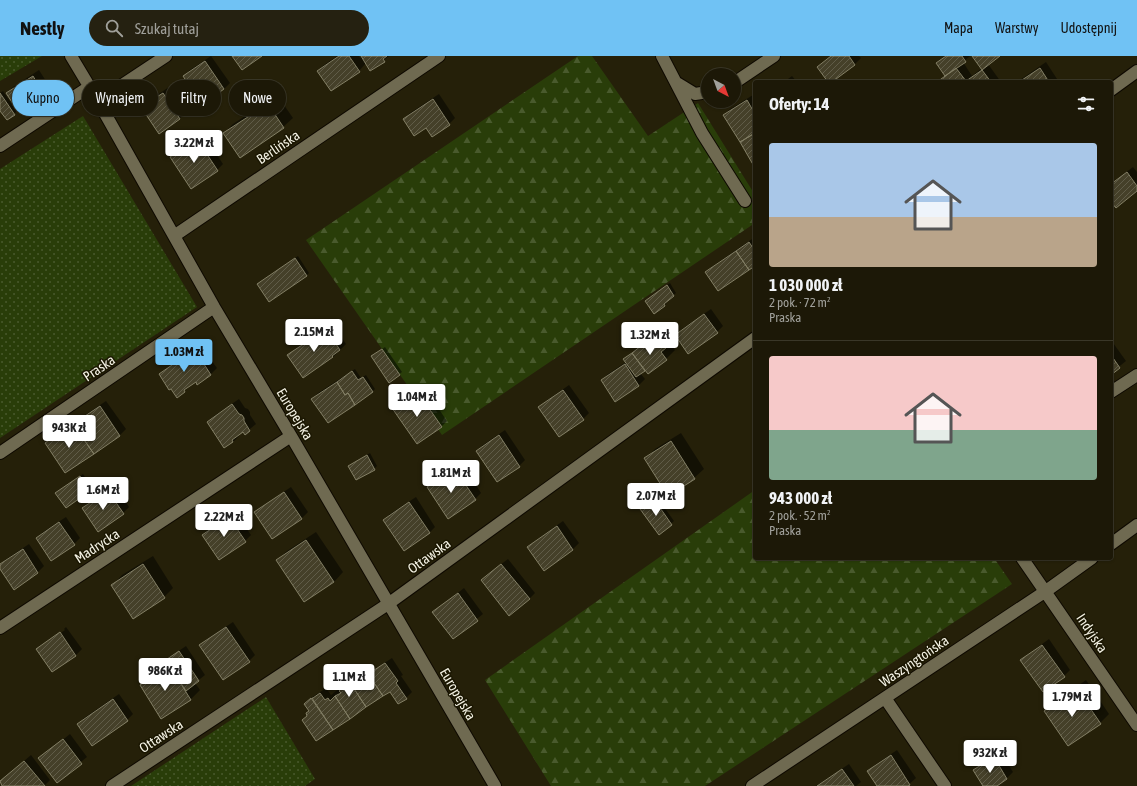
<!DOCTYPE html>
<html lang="pl">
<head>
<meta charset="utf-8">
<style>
  body { margin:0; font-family:"Asap Condensed",sans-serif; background:#252111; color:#f1f3f6; height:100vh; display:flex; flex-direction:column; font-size:15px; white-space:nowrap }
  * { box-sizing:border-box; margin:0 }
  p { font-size:13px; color:#a0a09b }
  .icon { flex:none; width:22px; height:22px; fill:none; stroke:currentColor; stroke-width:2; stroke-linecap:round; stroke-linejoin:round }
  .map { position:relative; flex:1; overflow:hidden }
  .panel { position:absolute; left:753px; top:24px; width:360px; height:480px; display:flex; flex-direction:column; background:#1c1807; border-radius:4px; box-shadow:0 1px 3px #0004,0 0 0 1px #3a3728 }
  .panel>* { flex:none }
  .top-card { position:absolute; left:12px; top:24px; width:380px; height:36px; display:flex; gap:8px }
  .needle { width:26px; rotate:139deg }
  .controls { position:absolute; left:701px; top:12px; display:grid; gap:8px }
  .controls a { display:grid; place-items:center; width:40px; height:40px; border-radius:50%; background:#1c1807; box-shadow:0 1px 3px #0004,0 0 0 1px #3a3728; font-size:20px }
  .price { position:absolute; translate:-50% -34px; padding:0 9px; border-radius:4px; background:#fff; color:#222; font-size:13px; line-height:26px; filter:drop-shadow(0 1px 2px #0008) }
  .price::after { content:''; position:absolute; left:50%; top:24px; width:12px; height:9px; margin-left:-6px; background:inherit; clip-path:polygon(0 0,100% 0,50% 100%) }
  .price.selected { background:#70c2f4; color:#111 }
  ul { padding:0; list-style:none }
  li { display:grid; align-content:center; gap:8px; height:212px; padding:0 16px }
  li+li { border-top:1px solid #3a3728 }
  li span { display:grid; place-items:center; height:124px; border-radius:4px; color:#555 }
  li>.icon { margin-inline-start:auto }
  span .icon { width:72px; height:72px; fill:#fffc; stroke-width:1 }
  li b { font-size:17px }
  h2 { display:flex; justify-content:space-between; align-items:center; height:48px; padding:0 16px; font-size:17px }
  .chip { padding:0 14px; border-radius:18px; background:#1c1807; box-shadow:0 1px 3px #0004,0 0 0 1px #3a3728; font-size:14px; line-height:36px }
  .chip.selected { background:#70c2f4; color:#111 }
  header { display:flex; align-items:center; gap:24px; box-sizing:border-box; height:56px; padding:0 20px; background:#70c2f4; color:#111 }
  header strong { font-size:19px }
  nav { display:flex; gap:22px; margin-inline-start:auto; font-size:14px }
  .search { width:280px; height:36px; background:#252111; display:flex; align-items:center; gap:10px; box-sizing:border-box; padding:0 14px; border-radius:22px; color:#a0a09b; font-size:15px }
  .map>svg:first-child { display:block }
</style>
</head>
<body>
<header>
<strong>Nestly</strong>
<div class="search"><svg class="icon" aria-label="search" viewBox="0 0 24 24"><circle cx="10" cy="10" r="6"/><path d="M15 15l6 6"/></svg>Szukaj tutaj</div>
<nav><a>Mapa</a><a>Warstwy</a><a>Udostępnij</a></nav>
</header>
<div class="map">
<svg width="1137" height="730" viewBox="0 0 1137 730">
  <defs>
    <pattern id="grass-dots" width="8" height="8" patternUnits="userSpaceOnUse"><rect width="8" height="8" fill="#293d09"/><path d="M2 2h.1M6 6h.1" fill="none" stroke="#495a2d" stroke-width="1.8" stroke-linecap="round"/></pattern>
    <pattern id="forest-firs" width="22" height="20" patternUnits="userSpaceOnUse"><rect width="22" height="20" fill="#293d09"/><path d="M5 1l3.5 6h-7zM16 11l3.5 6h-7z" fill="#495a2d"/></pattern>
    <pattern id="building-hatch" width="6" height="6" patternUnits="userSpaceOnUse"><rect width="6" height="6" fill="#454029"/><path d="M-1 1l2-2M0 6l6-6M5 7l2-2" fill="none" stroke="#605c48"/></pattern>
  </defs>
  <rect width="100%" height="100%" fill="#252009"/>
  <!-- grass -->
  <path fill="url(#grass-dots)" d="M0 0H42L0 25Z
    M83 60 197 251 0 382V113Z
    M266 641 315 723 305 730H131Z"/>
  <!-- forest -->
  <path fill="url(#forest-firs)" d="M578 0H592L648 80 698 47 755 139V167L442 379 306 184Z
    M755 434V502H994L1012 528 705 730H551L485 624Z"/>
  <!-- shadow -->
  <path fill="#0007" d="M211 0 230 27 224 33 184 20 190 14Z
    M337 0H359L360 2 362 0H389L371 14 366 7 359 15H318L324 9Z
    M831 0H859L861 2 855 8 829 26 818 11Z
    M945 0H970L963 6 972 20 982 12 974 0H999L988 8 1001 26H938L946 19 937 7Z
    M1046 6 1059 26H1017Z
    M39 14 51 33 45 39 19 56 18 54 14 58 0 53V37L3 35 15 53 16 52 7 37 13 31Z
    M792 20 797 26H784Z
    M169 31 186 56 180 62 159 76 142 51 148 45Z
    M439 38 455 62 449 68 426 70 404 63 410 57Z
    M277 39 293 62 283 71 224 77 233 68Z
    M753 39 755 42V110L724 59 730 53Z
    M203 78 223 108 217 114 171 101 177 95Z
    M1133 111 1137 116V134L1111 144V128Z
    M755 181V209L707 216 713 210Z
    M298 200 309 217 306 220 258 228Z
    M670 227 676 237 666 245 667 246 665 249 649 242Z
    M711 253 723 270 717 276 676 279 682 273Z
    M335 266 340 274 338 276 346 288 333 301 303 320 289 299 295 293Z
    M660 274 667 283 672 279 674 282 670 287 675 294 666 303 640 317 645 323 639 329 616 345 602 324 608 318 626 306 627 301Z
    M1111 284 1126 305 1111 317Z
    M195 288 204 302 208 300 217 312 211 318 197 327 196 325 177 341 160 318 173 308 171 306 177 300Z
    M385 291 402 316 390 325 375 298Z
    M355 313 361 322 366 319 375 333 372 336 312 343 318 337Z
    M569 329 589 357 583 363 539 352 545 346Z
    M423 330 447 365 441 371 393 352 399 346Z
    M239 343 245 352 248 353 250 356V359L256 368 245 377 243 375 238 378 239 380 233 386 208 366 214 360Z
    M106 345 126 373 120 379 66 415 46 387 52 381Z
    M505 374 525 404 519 410 497 425 477 395 483 389Z
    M681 377 704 413 694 422 646 402 655 393Z
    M370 397 377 410 374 413 349 410Z
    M462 407 481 437 475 443 428 431 434 425Z
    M83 418 92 432 66 451 59 435Z
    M115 429 129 451 123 457 83 452 89 446Z
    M291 431 308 456 302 462 272 482 255 457 261 451Z
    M416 441 435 471 429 477 384 464 390 458Z
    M657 441 674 465 659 478 644 451Z
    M235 456 251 479 245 485 219 503 203 479 209 473Z
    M66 461 80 482 74 488 37 482 43 476Z
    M563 465 579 487 573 493 544 513 529 491 535 485Z
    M316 476 343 516 334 526 277 504 287 495Z
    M29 488 44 510 38 516 14 532 0 511V509L5 504Z
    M153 500 173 532 164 541 113 529 122 519Z
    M508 503 535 537 529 543 488 518Z
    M464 532 483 558 453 582 434 556Z
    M233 566 255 599 249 605 201 589 207 583Z
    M66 571 82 593 76 599 52 615 37 593 42 588V590L65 574 64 573Z
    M1049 583 1070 614 1064 620 1021 605 1027 599Z
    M186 590 205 619 195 627 200 634 191 643 162 662 141 629 152 618 149 616 155 611Z
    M392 602 403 619 401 620 412 636 406 642 390 634 317 684 308 659 310 654 305 648 311 642 326 632 331 639 340 632 341 633 343 632 345 620 353 613 360 609 364 616 367 614 369 617Z
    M1086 624 1109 658 1100 667 1045 655 1055 646Z
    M119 638 133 658 127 664 78 668 84 662Z
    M70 678 87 701 57 725 40 702Z
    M897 694 916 722 907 730H879L869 715 875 709Z
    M1000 696 1013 716 1007 722 995 730H985L975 714 981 708Z
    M31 699 50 724 44 730H3L0 726Z
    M849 708 861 726 856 730H816Z"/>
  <!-- building -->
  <path fill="url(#building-hatch)" stroke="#837f65" d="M232 0H262L242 14Z
    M339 0H349L360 16 331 35 317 15Z
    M361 0H387L383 3 385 6 370 15Z
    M831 0H849L855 9 832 26H828L817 11Z
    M946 0H962L966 6 945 20 936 7Z
    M972 0H1000L982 14Z
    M205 5 224 33 202 49 183 20Z
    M956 12 966 25 964 26H937Z
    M1040 12 1049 26H1019Z
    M982 14 991 26H967L966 25Z
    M33 20 45 40 19 57 6 37Z
    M0 37 15 59 7 64 0 55Z
    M163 37 180 63 159 78 141 51Z
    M433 43 450 69 432 81 426 72 414 80 403 63Z
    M747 44 755 58V77L740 86 723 59Z
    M268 48 284 72 240 102 223 77Z
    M755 77V112L740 86Z
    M197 83 218 115 191 133 170 101Z
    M1127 116 1137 130V135L1116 152 1111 146V128Z
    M749 186 755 195V210L749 214 736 195Z
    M736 195 749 214 718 235 705 216Z
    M295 202 307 220 269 246 257 228Z
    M667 229 674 240 664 248 665 250 654 258 645 245Z
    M704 258 718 277 688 298 675 279Z
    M329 271 335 281 332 282 340 294 332 300 333 301 303 322 287 299Z
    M651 282 657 291 662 287 666 292 661 296 667 304 648 318 632 297Z
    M189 293 198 308 202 305 211 319 197 329 196 326 184 334 185 336 177 342 171 333 169 334 159 318 172 309 170 306Z
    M382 293 400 319 389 327 371 300Z
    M632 297 645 315 636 321 623 303Z
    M1111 299 1120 312 1111 319Z
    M625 308 639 330 615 346 601 324Z
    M352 315 358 324 363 321 373 336 355 349 348 337 345 339 337 326Z
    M337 326 345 339 348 337 355 349 328 367 311 343Z
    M563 334 584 364 559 381 538 351Z
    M417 335 442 371 417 388 392 352Z
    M232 348 239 358 242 359 244 362V365L250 375 245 379 243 376 232 384 233 386 224 392 207 366Z
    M100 350 120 380 94 398 73 368Z
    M73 368 94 398 65 417 45 387Z
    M499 379 520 411 497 426 476 395Z
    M671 385 695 423 668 440 644 402Z
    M367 399 375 414 356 424 348 410Z
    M455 413 476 444 448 463 427 431Z
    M80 420 90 435 66 452 55 437Z
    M108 435 124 458 98 476 82 452Z
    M284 436 302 463 272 483 254 456Z
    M654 443 672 469 659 479 640 453Z
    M409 446 430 477 404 495 383 464Z
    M229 461 246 486 219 504 202 479Z
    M59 466 75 489 51 505 36 482Z
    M557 470 573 494 544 515 527 491Z
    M306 484 334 526 304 546 276 504Z
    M23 493 38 517 14 534 0 513V508Z
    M143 508 165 542 133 563 111 529Z
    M501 508 530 543 509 560 481 524Z
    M458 537 478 565 453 583 432 556Z
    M226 571 250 606 223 624 199 589Z
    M60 576 76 600 52 616 36 593Z
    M1042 589 1065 621 1043 636 1020 604Z
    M179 595 199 625 186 635 169 609 153 620 148 616Z
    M385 607 398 625 396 627 407 643 398 648 390 636 383 640 368 618Z
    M169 609 191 644 161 663 140 629Z
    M353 615 358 622 361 619 363 622 368 618 383 640 366 651 345 619Z
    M345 619 366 651 350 663 335 640 341 637 339 635 342 632 337 626Z
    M1077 633 1101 668 1068 690 1044 655Z
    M320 637 325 644 328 642 330 645 335 640 350 663 333 674 312 642H313Z
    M311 642 333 674 316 685 302 664 307 660 306 657 309 655 304 648Z
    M113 643 128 665 92 690 77 668Z
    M63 683 82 708 57 727 38 702Z
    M891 699 910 729 908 730H877L867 715Z
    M994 701 1007 723 997 730H983L973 714Z
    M24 705 45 730H2L0 725Z
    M842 713 854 730H817Z"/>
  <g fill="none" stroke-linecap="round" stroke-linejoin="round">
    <!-- minor casing -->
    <g stroke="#0e0900" stroke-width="14">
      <path id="minor" d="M71 0 98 45 214 251 291 380 495 730
        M662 0 702 77 745 145
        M677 27 695 38 708 36
        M734 27 774 0
        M1111 34 1137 15
        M98 45 166 0
        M0 90 89 31
        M174 180 439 0
        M1111 336 1137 319
        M0 397 214 251
        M1111 488 1137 469
        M1022 502 1137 669
        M0 572 291 380
        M885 642 945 730
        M112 730 388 548 755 282
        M752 730 1046 535 1092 502"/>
    </g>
    <!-- minor -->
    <use href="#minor" stroke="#6f6a51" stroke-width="12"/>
  </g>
  <g text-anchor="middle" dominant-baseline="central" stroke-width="3" stroke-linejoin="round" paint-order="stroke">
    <!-- street labels -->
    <g font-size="14" fill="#f4f2e4" stroke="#1b1702">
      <text transform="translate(278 91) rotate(-34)">Berlińska</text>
      <text transform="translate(99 312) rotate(-34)">Praska</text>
      <text transform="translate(295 358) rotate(59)">Europejska</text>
      <text transform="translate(97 490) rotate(-33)">Madrycka</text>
      <text transform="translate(429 500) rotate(-36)">Ottawska</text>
      <text transform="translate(1092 577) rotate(56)">Indyjska</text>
      <text transform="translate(914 605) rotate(-34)">Waszyngtońska</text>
      <text transform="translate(458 638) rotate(60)">Europejska</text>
      <text transform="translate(161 680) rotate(-33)">Ottawska</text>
    </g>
  </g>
</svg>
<div class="controls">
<a><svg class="needle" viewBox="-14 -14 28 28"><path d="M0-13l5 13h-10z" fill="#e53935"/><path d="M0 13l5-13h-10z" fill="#a0a09b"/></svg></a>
</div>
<b class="price" style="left:194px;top:108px">3.22M zł</b>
<b class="price" style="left:314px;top:297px">2.15M zł</b>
<b class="price" style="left:650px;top:300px">1.32M zł</b>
<b class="price selected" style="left:184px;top:317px">1.03M zł</b>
<b class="price" style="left:417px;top:362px">1.04M zł</b>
<b class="price" style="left:69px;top:393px">943K zł</b>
<b class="price" style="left:451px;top:438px">1.81M zł</b>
<b class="price" style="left:103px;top:455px">1.6M zł</b>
<b class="price" style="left:656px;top:461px">2.07M zł</b>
<b class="price" style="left:224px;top:482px">2.22M zł</b>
<b class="price" style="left:165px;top:636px">986K zł</b>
<b class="price" style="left:349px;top:642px">1.1M zł</b>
<b class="price" style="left:1072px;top:662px">1.79M zł</b>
<b class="price" style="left:990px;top:718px">932K zł</b>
<div class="top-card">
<a class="chip selected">Kupno</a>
<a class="chip">Wynajem</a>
<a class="chip">Filtry</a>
<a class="chip">Nowe</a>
</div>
<section class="panel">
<h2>Oferty: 14<svg class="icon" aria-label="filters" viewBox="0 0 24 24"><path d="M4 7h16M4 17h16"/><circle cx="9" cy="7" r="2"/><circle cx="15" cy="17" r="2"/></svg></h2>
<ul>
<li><span style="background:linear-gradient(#a9c7e8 60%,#b9a48a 0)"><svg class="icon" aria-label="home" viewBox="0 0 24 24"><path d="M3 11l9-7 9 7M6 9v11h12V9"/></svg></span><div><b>1 030 000 zł</b><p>2 pok. · 72 m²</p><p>Praska</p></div></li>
<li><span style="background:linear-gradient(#f6c9c9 60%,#7fa58c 0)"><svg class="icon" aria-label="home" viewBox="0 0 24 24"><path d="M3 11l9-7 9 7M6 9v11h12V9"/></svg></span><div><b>943 000 zł</b><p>2 pok. · 52 m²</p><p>Praska</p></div></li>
</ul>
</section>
</div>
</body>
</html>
